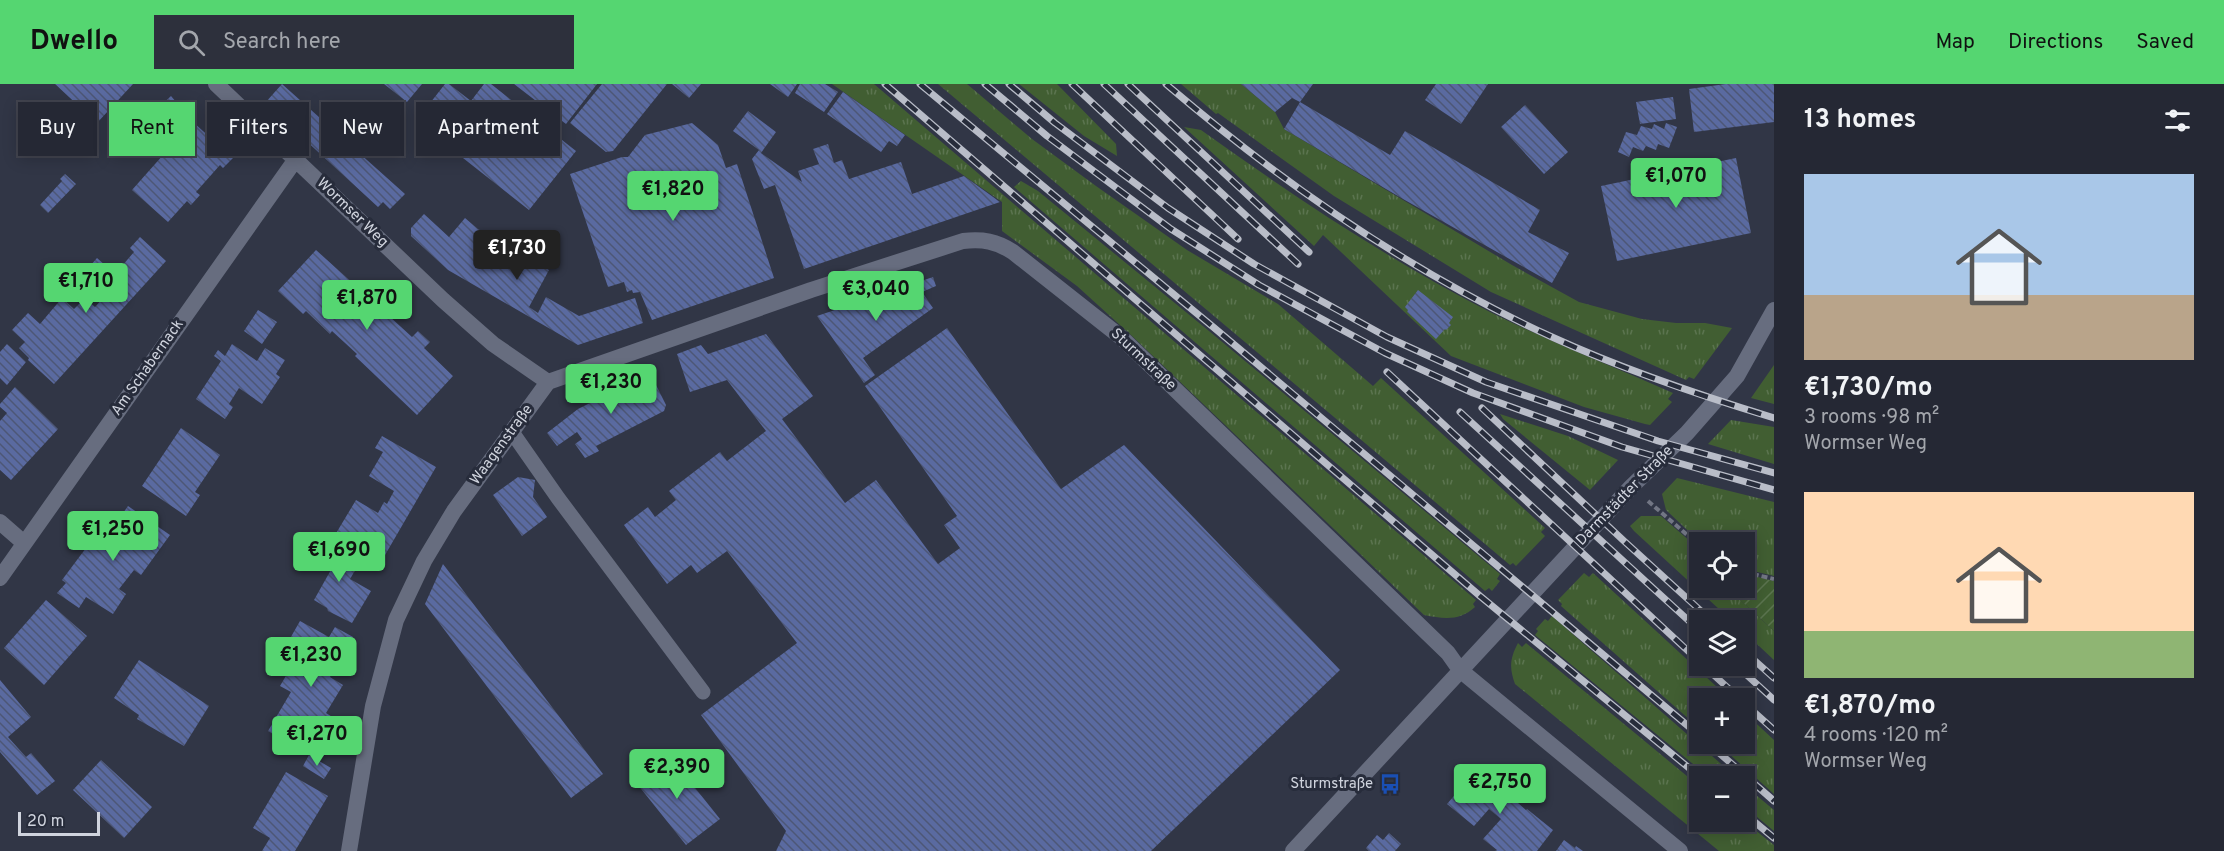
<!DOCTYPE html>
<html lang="en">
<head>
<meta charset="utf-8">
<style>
  body { margin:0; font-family:Overpass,sans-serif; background:#2d303c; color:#f1f3f6; height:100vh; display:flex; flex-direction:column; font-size:22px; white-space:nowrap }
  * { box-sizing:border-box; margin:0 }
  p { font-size:20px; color:#a3a6ac }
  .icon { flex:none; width:33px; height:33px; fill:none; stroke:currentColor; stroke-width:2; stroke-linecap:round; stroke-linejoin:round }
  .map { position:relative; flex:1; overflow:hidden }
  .panel { display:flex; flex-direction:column; background:#252834; width:450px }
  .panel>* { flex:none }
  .guide { position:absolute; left:18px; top:18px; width:570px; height:54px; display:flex; gap:12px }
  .fabs { position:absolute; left:1689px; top:448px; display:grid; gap:12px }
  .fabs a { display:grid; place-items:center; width:66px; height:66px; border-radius:0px; background:#252834; box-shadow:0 3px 15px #0003,0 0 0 2px #42444f; font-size:30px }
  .scale { position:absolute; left:18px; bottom:15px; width:82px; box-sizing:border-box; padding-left:6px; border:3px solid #d0d4de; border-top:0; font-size:16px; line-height:21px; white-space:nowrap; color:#d0d4de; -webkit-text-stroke:4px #272c3b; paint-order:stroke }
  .price { position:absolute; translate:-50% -51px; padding:0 14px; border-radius:6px; background:#55d671; color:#111; font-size:20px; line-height:39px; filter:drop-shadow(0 2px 3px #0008) }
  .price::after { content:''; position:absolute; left:50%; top:36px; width:18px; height:14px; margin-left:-9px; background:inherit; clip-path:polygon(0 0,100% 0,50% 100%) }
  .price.selected { background:#222; color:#fff }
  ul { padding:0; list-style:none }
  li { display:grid; align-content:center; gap:12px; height:318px; padding:0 30px }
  li span { display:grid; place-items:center; height:186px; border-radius:0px; color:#555 }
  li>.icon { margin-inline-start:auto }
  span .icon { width:108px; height:108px; fill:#fffc; stroke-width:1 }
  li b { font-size:26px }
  h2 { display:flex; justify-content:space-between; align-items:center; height:72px; padding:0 30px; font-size:26px }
  .pill { padding:0 21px; border-radius:0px; background:#252834; box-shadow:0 3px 15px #0003,0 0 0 2px #42444f; font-size:21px; line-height:54px }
  .pill.selected { background:#55d671; color:#111 }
  header { display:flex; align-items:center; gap:36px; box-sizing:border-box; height:84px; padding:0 30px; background:#55d671; color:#111 }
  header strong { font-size:28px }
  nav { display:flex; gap:33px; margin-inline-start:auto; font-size:21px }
  .search { width:420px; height:54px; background:#2d303c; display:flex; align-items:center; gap:15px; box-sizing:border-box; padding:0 21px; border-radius:0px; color:#a3a6ac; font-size:22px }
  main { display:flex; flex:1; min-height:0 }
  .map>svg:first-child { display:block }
</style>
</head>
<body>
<header>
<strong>Dwello</strong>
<div class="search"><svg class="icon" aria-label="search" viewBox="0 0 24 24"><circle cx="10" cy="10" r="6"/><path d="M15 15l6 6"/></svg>Search here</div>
<nav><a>Map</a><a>Directions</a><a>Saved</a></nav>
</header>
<main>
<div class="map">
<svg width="1774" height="767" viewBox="0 0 1774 767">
  <defs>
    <pattern id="grass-tufts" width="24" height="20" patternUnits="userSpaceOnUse" patternTransform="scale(1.5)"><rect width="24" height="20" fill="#415e32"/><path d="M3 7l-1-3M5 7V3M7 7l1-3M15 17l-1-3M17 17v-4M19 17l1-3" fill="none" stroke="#5b744f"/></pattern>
    <pattern id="garden-furrows" width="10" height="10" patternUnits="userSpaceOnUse" patternTransform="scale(1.5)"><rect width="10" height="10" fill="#415e32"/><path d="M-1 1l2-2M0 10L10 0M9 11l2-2" fill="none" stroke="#5b744f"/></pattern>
    <pattern id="building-back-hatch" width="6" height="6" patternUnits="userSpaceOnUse" patternTransform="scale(1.5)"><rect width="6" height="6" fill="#5a6aa0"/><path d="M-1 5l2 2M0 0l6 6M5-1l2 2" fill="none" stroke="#4d5776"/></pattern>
  </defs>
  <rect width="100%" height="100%" fill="#313646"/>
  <!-- grass -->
  <path fill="url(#grass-tufts)" d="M832 0H874L1476 516 1473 520 1475 523C1460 537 1444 535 1424 531L1132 252 1077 202 1002 147V118Z
    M938 0H967L1032 55 1096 102 1187 166 1278 220 1373 302 1381 294 1545 444 1541 448 1545 452 1516 482 1513 479 1510 481Z
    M1019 0H1057L1116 60 1117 72 1084 52Z
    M1181 0H1241L1275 28 1284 45 1512 181 1579 218 1642 235 1676 239H1705L1732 244 1694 295 1689 293 1686 296 1491 208 1334 112 1218 29 1216 30Z
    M1184 43 1201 46C1293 112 1389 176 1490 228 1550 258 1612 282 1673 309L1668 315 1672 318 1650 341 1645 340 1584 323 1451 272 1323 151 1314 162Z
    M1021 97 1038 107 1209 247 1500 490 1497 495 1500 497 1492 507 1489 504 1485 507 1014 103Z
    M1774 281V320L1751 314Z
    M1500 330 1568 352 1618 376 1590 406 1503 335Z
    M1731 336 1774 343V380L1708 360Z
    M1677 394 1774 418V492L1745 485 1744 459H1701L1666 426 1662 410Z
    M1641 432H1661L1699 465 1700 504H1743L1738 514 1774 547V576L1745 549 1744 537H1732L1634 447 1630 442Z
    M1584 489 1589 493 1593 489 1730 615H1700L1699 644 1561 522 1562 520 1558 516Z
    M1552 532 1736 693H1709L1535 551 1538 547 1536 545 1545 535 1548 537Z
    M1518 559 1522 563 1526 559 1699 702 1700 738H1745L1774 761V767H1719L1515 600C1509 584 1510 574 1518 559Z
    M1745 629 1774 656V710L1718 660H1744Z
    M1744 701 1774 726V747L1745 723Z"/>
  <!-- garden -->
  <path fill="url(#garden-furrows)" d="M1750 491 1774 497V547L1738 514Z"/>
  <!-- building -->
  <path fill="url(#building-back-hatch)" d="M55 0H133L97 39Z
    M282 0 405 110 390 125 383 118 378 123 265 19Z
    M384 0H422L407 18Z
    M445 0H449L471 17 484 0H491L576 67 529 126 416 37Z
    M514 0H597L566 40Z
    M602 0H667L613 67 606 68 570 39Z
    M672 0H701L689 14Z
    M770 0H797L788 13Z
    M800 0H825L838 8 824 28 795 9Z
    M1241 0H1313L1300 18 1292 14 1275 28Z
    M1436 0H1488L1461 40 1425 16Z
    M1726 0H1774V38L1694 48 1689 5Z
    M843 8 905 51 897 62 889 57 881 68 827 30Z
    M171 12 193 38 233 74 223 84 220 81 196 108 200 111 191 121 187 117 168 138 132 106 179 53 154 28Z
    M1673 13 1676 35 1640 40 1636 18Z
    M1300 18 1390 71 1405 47 1540 126 1528 148 1569 169 1552 199 1403 115 1284 45Z
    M1525 21 1568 68 1544 90 1501 43Z
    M748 27 776 48 761 69 802 98 798 87 819 80 813 65 828 60 834 79 842 76 849 95 901 78 912 110 964 92 1000 118 804 185 775 101 764 105 752 75 759 66 733 47Z
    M692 39 718 61 726 84 737 80 774 194 652 236 640 208 633 209 632 206 627 208 624 198 608 203 570 90 622 73H628L645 51Z
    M1666 39 1677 43 1669 64 1658 60 1656 66 1646 62 1643 67 1633 63 1629 73 1618 68 1626 48 1637 51 1641 42 1652 45 1654 40 1664 45Z
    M1736 74 1751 149 1617 177 1601 102Z
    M65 90 76 100 48 129 40 121 62 97 60 95Z
    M424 130 449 153 465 134 478 145 549 186 529 223 538 229 546 213 579 232 635 214 643 239 578 261 448 186 411 152V144Z
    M140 153 166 177 54 300 28 276 29 274 19 264 25 258 12 246 28 229 40 240 62 214 74 225 85 214 95 223 106 211 83 190 97 174 115 190 134 168 130 164Z
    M316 166 366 211 372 204 384 216 378 222 412 253 418 247 430 258 424 264 453 292 417 331 355 272 357 270 332 247 330 250 306 227 303 230 278 207Z
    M933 193 936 202 922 208 933 224 863 274 875 291 864 299 817 232Z
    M1418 206 1453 233 1449 239 1451 241 1446 246 1445 245 1436 255 1407 228 1408 226 1405 223Z
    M258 226 277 238 262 260 244 247Z
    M947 244 1061 405 1124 361 1340 586 1151 767H776L786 747 701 631 797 559 727 467 697 489 691 481 667 500 624 441 648 423 655 433 676 416 669 407 720 368 727 377 766 347 727 296 690 308 677 270 701 261 708 270 766 250 813 312 782 335 845 419 876 396 938 480 960 464 944 441 957 432 865 302Z
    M7 260 26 278 7 301 0 294V268Z
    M232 260 257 277 265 264 285 276 276 290 280 293 262 320 239 304 229 320 233 323 225 335 196 315 221 277 214 272 218 266 225 272Z
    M650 289 666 321 664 327 596 362 599 367 585 374 575 360 582 355 577 348 557 362 547 349 578 325 594 317 593 315 632 295 634 297Z
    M15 303 58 345 11 396 0 386V337L7 329 0 323V320Z
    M181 344 220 371 195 408 200 411 186 432 142 402Z
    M382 352 436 383 381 478 335 451 356 416 378 429 384 418 387 420 394 407 369 392 383 368 375 364Z
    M518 393 535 396 533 413 547 433 522 452 493 411Z
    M128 422 170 451 141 491 134 486 119 505 126 510 113 530 86 513 79 524 57 509 66 499 62 496 92 456 100 462Z
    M316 455 359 480 350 495 371 507 352 539 328 527 327 524 314 516 332 484 307 470Z
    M443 480 603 690 571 714 425 520Z
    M46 516 87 552 44 601 4 564Z
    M300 537 329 553 335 543 353 553 330 593 343 601 326 629 337 636 332 645 336 650 332 659 325 656 320 664 310 658 304 669 268 647 291 608 280 602 297 573 284 565Z
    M139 576 209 622 184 662 137 635 139 631 114 614Z
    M0 596 31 633 8 653 26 673 31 669 55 697 37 711 0 668Z
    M668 670 720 735 686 761 634 696Z
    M309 671 331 684 324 695 303 682Z
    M101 676 152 723 124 754 73 706Z
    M1478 684 1526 726 1527 725 1553 746 1537 767H1495L1497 766 1483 755 1501 735 1489 725 1474 742 1447 720Z
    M286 688 328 712 295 767H262L270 754 253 744Z
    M1389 749 1401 760 1395 767H1369L1366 764 1377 751 1383 756Z
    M1564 756 1575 764 1576 762 1583 767H1556Z"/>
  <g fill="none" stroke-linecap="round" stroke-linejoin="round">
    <!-- path -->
    <path stroke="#727684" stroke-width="4" stroke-dasharray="6 3" stroke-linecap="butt" d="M1648 417 1700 462
      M1744 488 1774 495"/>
    <!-- service -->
    <path stroke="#676d7f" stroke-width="15" d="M512 348 558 414 703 608"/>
    <!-- minor -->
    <path stroke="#676d7f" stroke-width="16" d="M216 0 443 216 493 260 548 298
      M0 438 24 459
      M0 494 296 75
      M349 767 373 622 396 536 424 477 454 427 548 298 811 206 963 157C983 155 996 157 1013 168L1122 254 1448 569 1460 586 1680 767
      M1293 767 1631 403 1687 349 1737 292 1774 226"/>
    <!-- rail casing -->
    <g stroke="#b9bdc8" stroke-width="7">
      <path id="rail" d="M885 0 1480 512 1700 693
        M920 0 1212 242 1700 652
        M985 0 1047 52 1171 145 1259 201 1385 269 1473 309 1622 363 1774 406
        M1009 0 1055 39 1168 124 1254 180 1387 253 1486 298 1658 357 1774 389
        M1072 0 1238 155
        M1104 0 1298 180
        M1128 0 1309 168
        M1166 0C1283 100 1412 189 1552 253 1624 286 1699 311 1774 334
        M1387 288 1700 578
        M1482 324 1624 457 1712 537
        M1460 328 1700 547
        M1744 567 1774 594
        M1704 582 1740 615
        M1737 582 1774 616
        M1744 619 1774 646
        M1709 660 1774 717
        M1744 729 1774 754"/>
    </g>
    <!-- rail -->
    <use href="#rail" stroke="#272c3b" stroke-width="4.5" stroke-dasharray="14" stroke-linecap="butt"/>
  </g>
  <!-- icons -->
  <defs>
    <g id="bus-bare" transform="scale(1.62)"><path d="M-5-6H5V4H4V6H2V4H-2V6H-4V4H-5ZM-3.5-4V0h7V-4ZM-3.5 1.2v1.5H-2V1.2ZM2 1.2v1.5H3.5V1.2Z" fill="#1a4fb4" stroke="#272c3b" stroke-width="2.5" paint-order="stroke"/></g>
  </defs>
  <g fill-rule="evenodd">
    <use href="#bus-bare" x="1390" y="700"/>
  </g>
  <g text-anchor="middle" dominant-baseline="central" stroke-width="6" stroke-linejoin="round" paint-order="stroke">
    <!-- street labels -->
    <g font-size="15" fill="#d0d4de" stroke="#272c3b">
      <text transform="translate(352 129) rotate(44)">Wormser Weg</text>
      <text transform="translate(1143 276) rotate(43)">Sturmstraße</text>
      <text transform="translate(148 284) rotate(-55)">Am Schabernack</text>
      <text transform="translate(502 361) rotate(-54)">Waagenstraße</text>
      <text transform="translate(1625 412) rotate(-46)">Darmstädter Straße</text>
    </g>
    <!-- poi labels -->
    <g font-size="15" fill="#d0d4de" stroke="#272c3b" text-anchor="end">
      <text x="1373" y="700">Sturmstraße</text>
    </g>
  </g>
</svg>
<div class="fabs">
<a><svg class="icon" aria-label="locate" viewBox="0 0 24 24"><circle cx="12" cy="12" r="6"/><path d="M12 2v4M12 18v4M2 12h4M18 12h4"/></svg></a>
<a><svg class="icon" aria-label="layers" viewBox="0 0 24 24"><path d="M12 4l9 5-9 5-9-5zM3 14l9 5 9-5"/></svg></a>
<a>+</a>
<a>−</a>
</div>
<div class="scale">20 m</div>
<b class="price" style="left:1676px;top:125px">€1,070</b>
<b class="price" style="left:673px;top:138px">€1,820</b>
<b class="price selected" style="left:517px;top:197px">€1,730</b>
<b class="price" style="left:86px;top:230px">€1,710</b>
<b class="price" style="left:876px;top:238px">€3,040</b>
<b class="price" style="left:367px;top:247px">€1,870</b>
<b class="price" style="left:611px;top:331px">€1,230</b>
<b class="price" style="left:113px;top:478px">€1,250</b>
<b class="price" style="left:339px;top:499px">€1,690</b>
<b class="price" style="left:311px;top:604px">€1,230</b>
<b class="price" style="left:317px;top:683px">€1,270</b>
<b class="price" style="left:677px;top:716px">€2,390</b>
<b class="price" style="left:1500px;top:731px">€2,750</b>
<div class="guide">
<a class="pill">Buy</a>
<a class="pill selected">Rent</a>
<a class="pill">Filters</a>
<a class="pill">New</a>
<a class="pill">Apartment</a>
</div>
</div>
<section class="panel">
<h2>13 homes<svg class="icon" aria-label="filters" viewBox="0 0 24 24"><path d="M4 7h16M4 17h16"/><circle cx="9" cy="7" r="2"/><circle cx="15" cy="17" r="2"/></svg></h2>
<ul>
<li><span style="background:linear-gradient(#a9c7e8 65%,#b9a48a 0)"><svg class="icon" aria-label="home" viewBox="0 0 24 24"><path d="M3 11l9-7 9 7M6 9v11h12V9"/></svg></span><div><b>€1,730/mo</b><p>3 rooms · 98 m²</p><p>Wormser Weg</p></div></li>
<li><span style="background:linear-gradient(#ffd9b3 75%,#8fb573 0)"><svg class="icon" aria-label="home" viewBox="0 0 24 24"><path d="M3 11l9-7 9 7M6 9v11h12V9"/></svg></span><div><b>€1,870/mo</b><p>4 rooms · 120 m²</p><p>Wormser Weg</p></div></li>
</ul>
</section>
</main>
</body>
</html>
